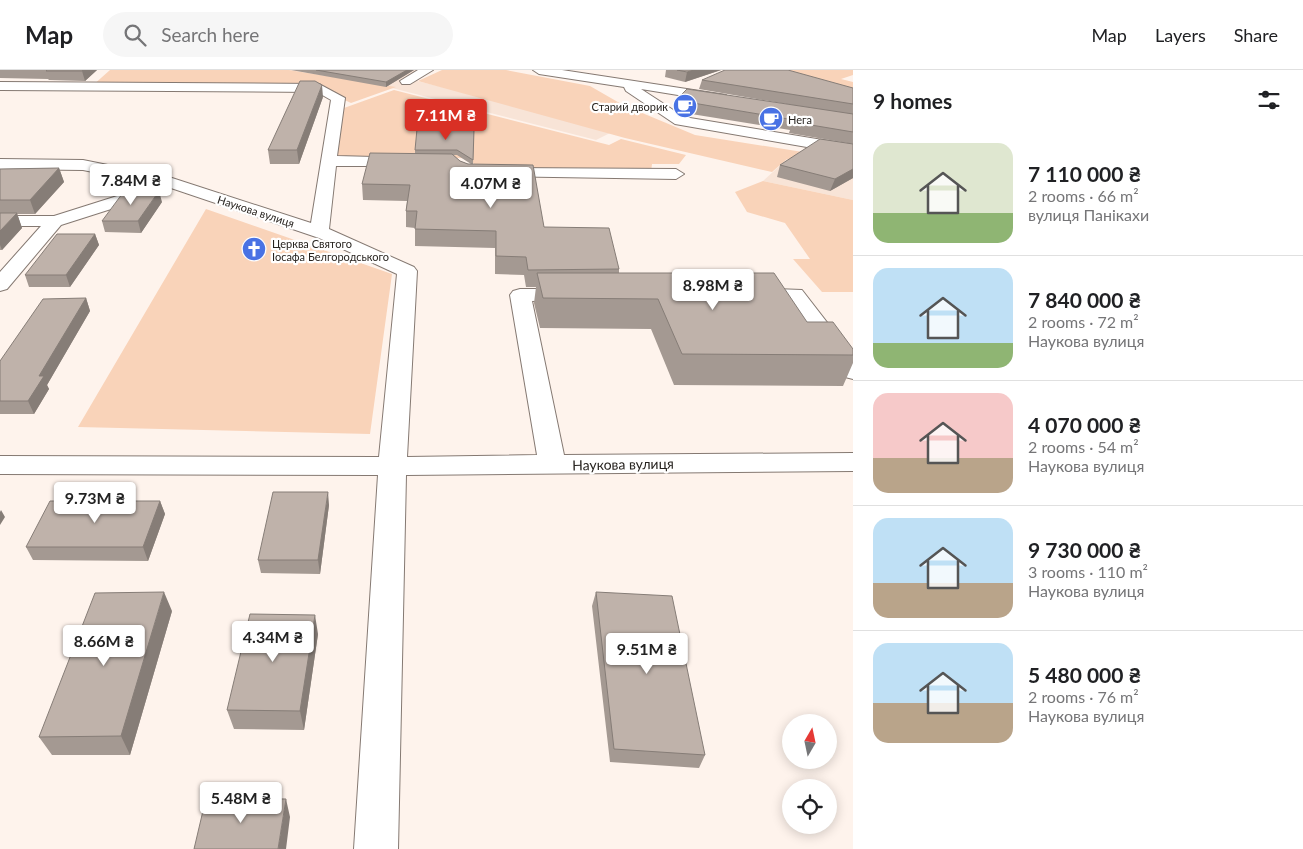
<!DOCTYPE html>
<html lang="en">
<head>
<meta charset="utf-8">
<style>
  body { margin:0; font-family:Lato,sans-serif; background:#f6f6f6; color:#202124; height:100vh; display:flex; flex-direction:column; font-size:19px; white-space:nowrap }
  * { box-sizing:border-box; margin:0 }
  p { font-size:16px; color:#757577 }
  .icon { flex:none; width:28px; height:28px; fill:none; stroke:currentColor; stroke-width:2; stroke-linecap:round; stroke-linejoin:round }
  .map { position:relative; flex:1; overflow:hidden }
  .drawer { display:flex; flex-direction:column; background:#fff; width:450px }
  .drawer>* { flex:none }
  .needle { width:32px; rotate:9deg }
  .fabs { position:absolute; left:782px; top:644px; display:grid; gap:10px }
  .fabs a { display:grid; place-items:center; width:55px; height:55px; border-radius:50%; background:#fff; box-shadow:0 2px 12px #0003; font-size:25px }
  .price { position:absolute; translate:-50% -42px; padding:0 11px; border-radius:5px; background:#fff; color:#222; font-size:16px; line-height:32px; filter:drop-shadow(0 1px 2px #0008) }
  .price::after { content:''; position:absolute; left:50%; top:30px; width:15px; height:11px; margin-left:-8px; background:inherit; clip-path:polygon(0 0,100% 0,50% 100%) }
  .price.selected { background:#d93025; color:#fff }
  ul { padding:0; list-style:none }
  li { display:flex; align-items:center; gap:15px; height:125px; padding:0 20px }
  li+li { border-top:1px solid #e0e0e0 }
  li span { display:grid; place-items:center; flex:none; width:140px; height:100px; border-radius:15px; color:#555 }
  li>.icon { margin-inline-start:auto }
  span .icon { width:60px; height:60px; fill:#fffc; stroke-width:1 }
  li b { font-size:21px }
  h2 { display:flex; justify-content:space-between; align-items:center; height:60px; padding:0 20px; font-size:21px }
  header { display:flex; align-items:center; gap:30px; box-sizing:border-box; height:70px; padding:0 25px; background:#fff; border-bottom:1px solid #e0e0e0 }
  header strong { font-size:24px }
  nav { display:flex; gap:28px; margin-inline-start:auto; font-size:18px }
  .search { width:350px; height:45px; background:#f6f6f6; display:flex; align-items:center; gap:12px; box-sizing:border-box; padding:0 18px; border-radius:28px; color:#757577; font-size:19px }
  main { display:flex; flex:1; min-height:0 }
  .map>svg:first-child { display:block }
</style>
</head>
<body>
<header>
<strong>Map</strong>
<div class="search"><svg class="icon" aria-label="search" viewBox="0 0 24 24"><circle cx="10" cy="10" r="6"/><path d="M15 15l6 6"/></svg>Search here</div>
<nav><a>Map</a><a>Layers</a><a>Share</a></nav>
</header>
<main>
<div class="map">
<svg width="853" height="779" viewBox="0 0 853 779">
  <rect width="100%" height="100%" fill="#fef3ec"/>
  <!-- built -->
  <path fill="#f8e4d7" d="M292 0H433L417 11 618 59 596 70 388 17Z
    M787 89 853 101V130L763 111Z"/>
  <!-- green -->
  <path fill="#f9d3b9" d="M110 0H289L396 17 351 33 319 18 92 16Z
    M442 0H506L590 16 623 35 695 65 853 90V101L787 89 772 102 625 68 418 11Z
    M777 0H853V5L841 9 853 12V27Z
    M394 20 609 75 621 69 686 85 679 94H652L651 102 480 99 467 88 337 89 344 38Z
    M763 111 853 130V222H822L793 189H810L785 153 747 142 735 122Z
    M206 139 392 204 370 364 78 357Z"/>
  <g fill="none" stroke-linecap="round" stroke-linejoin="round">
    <!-- minor casing -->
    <g stroke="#857972" stroke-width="2">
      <path id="minor" d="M418 0H433L410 14H402L400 11Z
        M533 0H562L726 25 728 28 721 32 641 19 684 47 853 75V85L675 54 626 21 624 17 539 4Z
        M0 12 319 14 345 28 337 86 411 88 414 91 411 94 406 96H336L329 159 414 197 417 201 407 387 537 385 510 225 513 221 520 219H572L579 221 582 225 579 229 532 231 564 385 853 383V401L406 405 398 779H354L378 405 0 404V386L379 387 397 204 319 168 168 117 83 100 0 99V89L83 90 172 108 311 153 331 30 317 22 0 20Z
        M497 98 676 99 684 104 676 109 491 106 489 103Z
        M152 115 158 116 160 120 158 124 61 155 7 219 0 221V202L41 156H0V146H54Z
        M752 218 802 220 853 286V309L845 307 789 230 745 228 742 224 745 220Z"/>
    </g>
    <!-- minor -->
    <use href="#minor" fill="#fff" fill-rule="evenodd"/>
  </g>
  <!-- wall -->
  <path fill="#a49992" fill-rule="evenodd" d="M0 0H97L85 11 49 10 48 9 0 8Z
    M291 0H414L386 17Z
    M666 0H721L685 12 665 7Z
    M702 10 853 18V74L789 63 790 60 679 42 674 39 677 29 792 35 699 19Z
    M323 27 299 94H270L268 80Z
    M474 60 473 94 544 157 619 199V203L807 252 853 279V293L843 316 674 315 651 259 540 258 534 233 536 217H526L524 205 495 204V178L415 176V158L406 157V141L407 131 363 130 362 114 415 84V80ZM453 85H457L471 94H468L460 91Z
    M853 74V108L830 121 777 107 780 95Z
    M59 98 64 112 35 144H17L22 158 2 180H0V99Z
    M162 132 141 163 105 162 102 151Z
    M95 164 99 175 70 217H29L25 205Z
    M86 228 90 241 47 315 49 319 34 344H0V291Z
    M160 431 165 444 148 491 33 490 26 477Z
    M329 435 320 504 261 503 258 490Z
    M596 522 705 685 699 698 610 692 592 536Z
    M172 541 130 685H52L39 667Z
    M318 564 304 660 234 659 227 640Z"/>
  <!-- shaded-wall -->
  <path fill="#867d77" d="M83 0H97L85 11 82 1Z
    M407 0H414L386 17V12Z
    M694 0H721L685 12 687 2Z
    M322 15 323 27 299 94 297 80Z
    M59 98 64 112 35 144 30 130Z
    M853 99V108L830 121 835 109Z
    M159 121 162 132 141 163 138 151Z
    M17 143 22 158 2 180 0 175V161Z
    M95 164 99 175 70 217 66 205Z
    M86 228 90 241 47 315 49 319 34 344 28 331 39 306Z
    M328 422 329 435 320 504 318 490Z
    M160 431 165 444 148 491 143 477Z
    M1 440 5 447 0 455V442Z
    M164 522 172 541 130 685 121 666Z
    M315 545 318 564 304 660 300 641Z
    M286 729 290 747 286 779H278Z"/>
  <!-- building -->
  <path fill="#bfb2aa" stroke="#867d77" d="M47 0H83L82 1H46Z
    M316 0H407L386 12Z
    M677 0H694L687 2Z
    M725 0H788L853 18V34L702 10Z
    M300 11H315L322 15 297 80H268Z
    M687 19 853 44V62L793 52 794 50 681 31 677 29Z
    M417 59 474 60 473 90 457 80H415Z
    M820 69 853 74V99L835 109 780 95Z
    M370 83 452 84 460 91 468 94 533 95 544 157 609 158 619 199 528 200 526 187 496 186V161L415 159 417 141H406L410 115 362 114Z
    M59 98 30 130H0V99Z
    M133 121H159L138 151H102L122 124Z
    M0 143H17L0 161Z
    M57 164H95L66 205H25Z
    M537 203H774L807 252H833L853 279V285L682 284 658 229 543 228Z
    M86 228 39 306H44L28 331H0V291L43 229Z
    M273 422H328L318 490H258Z
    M50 431H160L143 477H26Z
    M164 522 121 666 39 667 95 523Z
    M596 522 672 526 705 685 614 679Z
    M250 544 315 545 300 641 227 640Z
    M206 728 286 729 278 779H194Z"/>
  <!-- icons -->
  <defs>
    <g id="cafe-disc" transform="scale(1.25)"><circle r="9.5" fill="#4972e4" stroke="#fff"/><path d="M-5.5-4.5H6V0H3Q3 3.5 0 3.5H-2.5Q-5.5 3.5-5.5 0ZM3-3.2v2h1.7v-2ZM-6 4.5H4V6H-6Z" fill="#fff"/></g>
    <g id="church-disc" transform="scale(1.25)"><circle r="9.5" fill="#4972e4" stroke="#fff"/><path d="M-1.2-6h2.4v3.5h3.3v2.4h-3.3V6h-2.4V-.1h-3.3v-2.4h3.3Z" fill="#fff"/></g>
  </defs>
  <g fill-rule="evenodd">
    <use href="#cafe-disc" x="685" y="36"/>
    <use href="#cafe-disc" x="771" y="49"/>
    <use href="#church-disc" x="254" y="179"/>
  </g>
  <g text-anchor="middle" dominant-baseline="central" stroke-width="4.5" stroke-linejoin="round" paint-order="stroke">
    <!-- far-poi labels -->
    <g font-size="11" fill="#27231f" stroke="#fff" text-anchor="start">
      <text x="668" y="36" text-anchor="end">Старий дворик</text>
      <text x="788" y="49">Нега</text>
      <text x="272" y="173">Церква Святого<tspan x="272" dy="13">Іосафа Белгородського</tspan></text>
    </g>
    <!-- far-street labels -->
    <g font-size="11" fill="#27231f" stroke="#fff">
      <text transform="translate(256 141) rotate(18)">Наукова вулиця</text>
    </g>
    <!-- street labels -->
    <g font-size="14" fill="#27231f" stroke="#fff">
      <text transform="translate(623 394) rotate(-1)">Наукова вулиця</text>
    </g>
  </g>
</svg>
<div class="fabs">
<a><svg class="needle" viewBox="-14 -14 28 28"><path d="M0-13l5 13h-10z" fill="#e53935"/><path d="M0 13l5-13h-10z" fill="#757577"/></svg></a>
<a><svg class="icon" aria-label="locate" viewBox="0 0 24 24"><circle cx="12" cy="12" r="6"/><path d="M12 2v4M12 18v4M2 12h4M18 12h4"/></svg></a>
</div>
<b class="price selected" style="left:446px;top:71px">7.11M ₴</b>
<b class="price" style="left:131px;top:136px">7.84M ₴</b>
<b class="price" style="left:491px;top:139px">4.07M ₴</b>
<b class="price" style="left:713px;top:241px">8.98M ₴</b>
<b class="price" style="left:95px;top:454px">9.73M ₴</b>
<b class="price" style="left:273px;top:593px">4.34M ₴</b>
<b class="price" style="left:104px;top:597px">8.66M ₴</b>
<b class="price" style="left:647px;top:605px">9.51M ₴</b>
<b class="price" style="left:241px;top:754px">5.48M ₴</b>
</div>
<section class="drawer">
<h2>9 homes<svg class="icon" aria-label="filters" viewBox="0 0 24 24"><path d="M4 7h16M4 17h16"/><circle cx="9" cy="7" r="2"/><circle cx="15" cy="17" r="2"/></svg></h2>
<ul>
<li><span style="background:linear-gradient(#dfe7d0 70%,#8fb573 0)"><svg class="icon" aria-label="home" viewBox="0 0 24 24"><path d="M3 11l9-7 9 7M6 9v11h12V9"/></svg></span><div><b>7 110 000 ₴</b><p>2 rooms · 66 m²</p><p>вулиця Панікахи</p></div></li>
<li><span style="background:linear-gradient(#bfe0f5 75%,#8fb573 0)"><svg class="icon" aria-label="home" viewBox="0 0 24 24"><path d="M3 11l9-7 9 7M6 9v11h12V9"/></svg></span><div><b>7 840 000 ₴</b><p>2 rooms · 72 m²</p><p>Наукова вулиця</p></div></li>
<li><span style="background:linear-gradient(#f6c9c9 65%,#b9a48a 0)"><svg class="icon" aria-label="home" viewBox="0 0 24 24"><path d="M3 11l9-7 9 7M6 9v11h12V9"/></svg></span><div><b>4 070 000 ₴</b><p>2 rooms · 54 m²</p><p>Наукова вулиця</p></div></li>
<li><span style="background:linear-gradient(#bfe0f5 65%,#b9a48a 0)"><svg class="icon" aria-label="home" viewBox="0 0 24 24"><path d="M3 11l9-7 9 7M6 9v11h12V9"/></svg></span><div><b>9 730 000 ₴</b><p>3 rooms · 110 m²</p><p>Наукова вулиця</p></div></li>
<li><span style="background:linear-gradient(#bfe0f5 60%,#b9a48a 0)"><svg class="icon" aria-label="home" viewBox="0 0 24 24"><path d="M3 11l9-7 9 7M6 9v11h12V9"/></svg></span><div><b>5 480 000 ₴</b><p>2 rooms · 76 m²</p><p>Наукова вулиця</p></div></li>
</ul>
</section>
</main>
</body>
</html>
